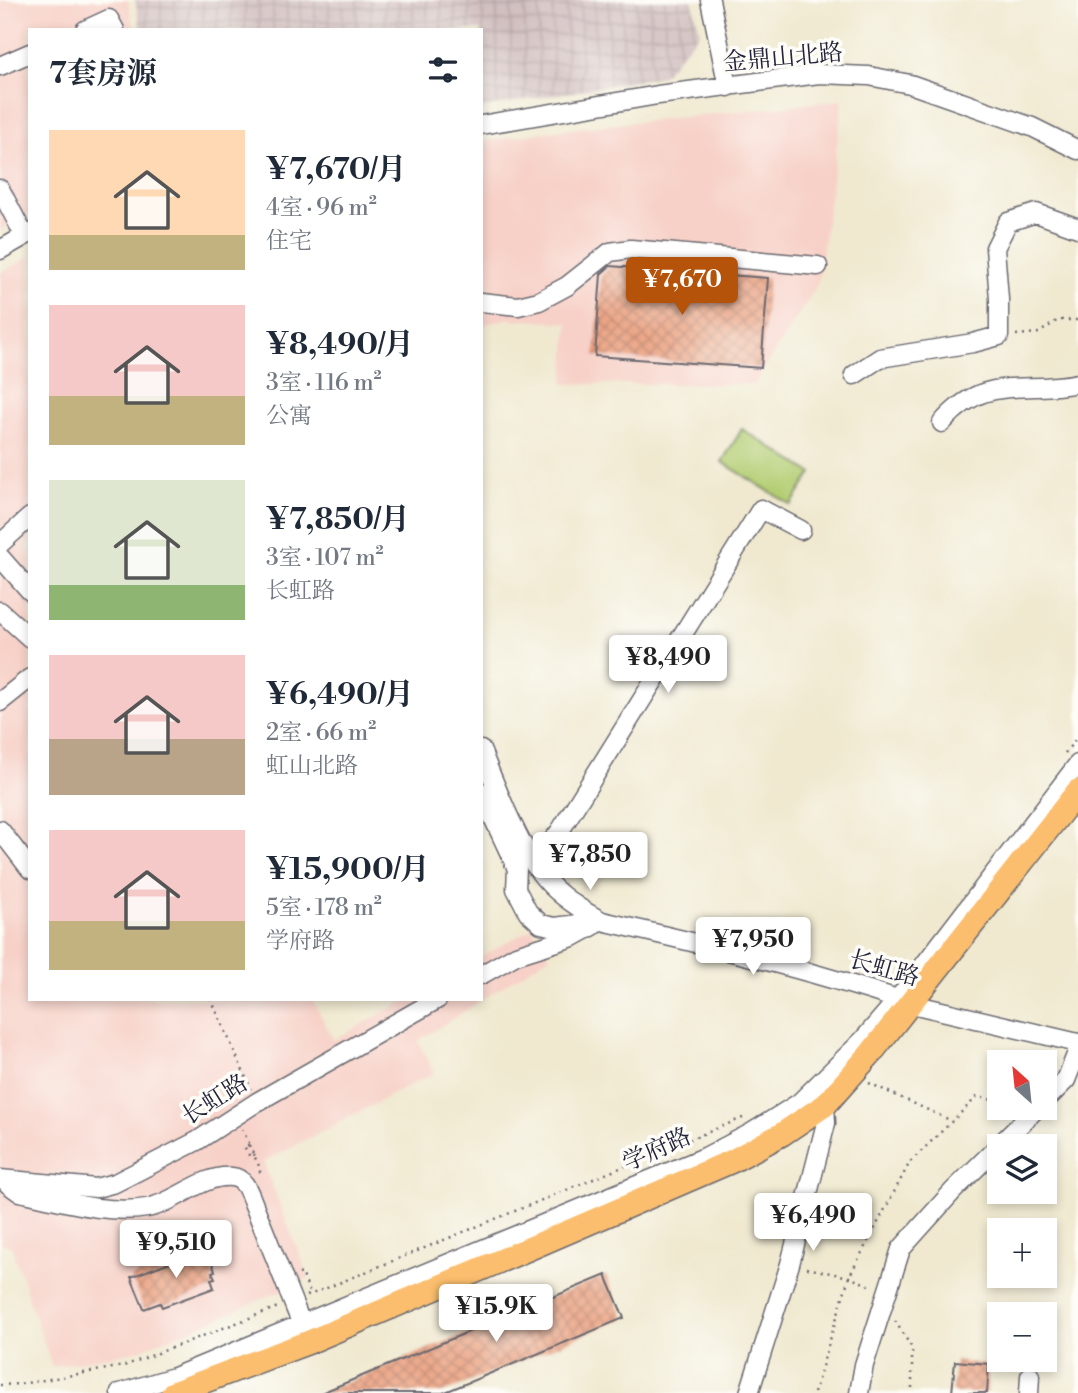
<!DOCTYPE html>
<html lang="zh">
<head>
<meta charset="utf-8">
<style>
  body { margin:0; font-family:"Libre Bodoni","Noto Serif SC",serif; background:#f6f6f7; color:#1f2937; height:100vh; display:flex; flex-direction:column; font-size:26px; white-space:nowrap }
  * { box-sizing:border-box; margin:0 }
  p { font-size:23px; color:#747a83 }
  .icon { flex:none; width:38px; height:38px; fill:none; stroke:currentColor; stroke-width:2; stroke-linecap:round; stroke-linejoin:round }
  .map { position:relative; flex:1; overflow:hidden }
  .side { position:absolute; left:28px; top:28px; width:455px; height:973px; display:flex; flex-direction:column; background:#fff; border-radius:0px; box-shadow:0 4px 10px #0003 }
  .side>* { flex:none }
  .needle { width:46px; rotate:333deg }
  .buttons { position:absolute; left:987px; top:1050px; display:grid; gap:14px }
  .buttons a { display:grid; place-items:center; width:70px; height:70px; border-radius:0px; background:#fff; box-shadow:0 4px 10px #0003; font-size:35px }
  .price { position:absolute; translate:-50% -60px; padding:0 16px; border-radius:7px; background:#fff; color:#222; font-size:23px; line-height:46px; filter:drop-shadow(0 2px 4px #0008) }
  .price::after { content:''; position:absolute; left:50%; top:42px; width:21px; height:16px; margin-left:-10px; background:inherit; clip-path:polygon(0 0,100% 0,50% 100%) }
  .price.active { background:#b45309; color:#fff }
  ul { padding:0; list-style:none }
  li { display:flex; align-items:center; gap:21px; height:175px; padding:0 21px }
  li span { display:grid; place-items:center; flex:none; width:196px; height:140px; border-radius:0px; color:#555 }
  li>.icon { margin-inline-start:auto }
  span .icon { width:84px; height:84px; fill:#fffc; stroke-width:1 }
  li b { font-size:30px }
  h2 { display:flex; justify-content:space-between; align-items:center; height:84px; padding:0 21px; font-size:30px }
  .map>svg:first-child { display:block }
</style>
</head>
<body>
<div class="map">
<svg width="1078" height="1393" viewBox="0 0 1078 1393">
  <defs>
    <pattern id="industrial-grid" width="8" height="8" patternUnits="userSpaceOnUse" patternTransform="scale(1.75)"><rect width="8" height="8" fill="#d2bfc0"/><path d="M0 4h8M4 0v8" fill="none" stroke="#b4a4a6"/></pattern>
    <pattern id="building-cross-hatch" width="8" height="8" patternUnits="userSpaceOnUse" patternTransform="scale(1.75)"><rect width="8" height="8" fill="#e99a77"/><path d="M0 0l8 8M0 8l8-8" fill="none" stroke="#bc7d63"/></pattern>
  </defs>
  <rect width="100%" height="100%" fill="#fdfcf7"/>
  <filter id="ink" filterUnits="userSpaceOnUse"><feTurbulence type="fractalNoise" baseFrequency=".0143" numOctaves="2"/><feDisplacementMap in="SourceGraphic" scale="14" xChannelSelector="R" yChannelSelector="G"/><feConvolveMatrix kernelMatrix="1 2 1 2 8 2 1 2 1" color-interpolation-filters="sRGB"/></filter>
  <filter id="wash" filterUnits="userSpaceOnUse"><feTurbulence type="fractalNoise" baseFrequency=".00686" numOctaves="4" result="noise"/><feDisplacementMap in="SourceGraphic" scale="28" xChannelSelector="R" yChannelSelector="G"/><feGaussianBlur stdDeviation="1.57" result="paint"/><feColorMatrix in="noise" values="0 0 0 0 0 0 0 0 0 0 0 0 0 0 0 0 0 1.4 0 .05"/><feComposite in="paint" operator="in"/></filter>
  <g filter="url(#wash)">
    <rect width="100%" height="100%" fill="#f0e9d0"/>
    <!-- built -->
    <path fill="#f7d1c8" d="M0 0H128L134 30H30V213L0 230Z
      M843 100 818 284 754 384H564L568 323 508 319 481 325V142L552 131Z
      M30 256V539L27 549 30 557V999H312L334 1040 407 999H481V957L532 928 550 956 418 1041 434 1073 263 1162 309 1278 213 1321 136 1351 52 1367 11 1246 0 1243V273Z"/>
    <!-- industrial -->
    <path fill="url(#industrial-grid)" d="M135 0H692L700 32 662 76 481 108V30H141Z"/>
    <!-- green -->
    <path fill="#b4ce73" stroke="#6b7857" stroke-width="2" d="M742 429 812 473 791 505 722 462Z"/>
    <g id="blocks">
      <!-- building -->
      <path fill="url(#building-cross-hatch)" d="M610 266 768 278 761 368 595 356 601 274Z
        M206 1248 215 1271 212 1272 215 1278 211 1279 214 1288 162 1307 160 1303 144 1309 131 1277Z
        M606 1275 624 1318 443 1393H321Z
        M955 1361 989 1364 987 1393H952Z"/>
    </g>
  </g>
  <g filter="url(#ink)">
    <use href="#blocks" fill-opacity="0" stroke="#6a686f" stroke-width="2"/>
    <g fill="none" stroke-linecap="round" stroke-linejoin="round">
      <!-- minor casing -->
      <g stroke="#6a686f" stroke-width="21">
        <path id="minor" d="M710 0 728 87
          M85 30 109 19 115 30
          M0 66 30 53
          M481 125 658 95 819 74 869 76 910 84 1032 127 1078 150
          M0 189 24 235
          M0 250 30 233
          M481 302 518 306 539 301 567 286 610 252 631 249 818 266
          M854 375 880 358 973 343 999 336V299L995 248 1008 222 1036 213 1078 228
          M942 423C986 372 1021 395 1078 383
          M0 544 30 517
          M0 557 30 591
          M0 611 30 638
          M0 702 30 678
          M481 750C496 787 521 852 546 880 561 897 583 911 602 921 707 945 811 970 912 1004L1078 1043
          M481 792 517 869 516 889 528 912 541 924 555 927 602 921
          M0 830 30 869
          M534 864 560 831 761 509 801 530
          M481 975 516 955 573 937 593 926
          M1045 1101 1066 1080 1078 1050
          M0 1179 96 1188 115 1183 197 1141 257 1102 438 999
          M8 1184 19 1192C60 1200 105 1215 147 1208 176 1203 202 1174 232 1177 244 1178 248 1190 252 1200L306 1335
          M120 1393 174 1377 705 1157 751 1133 799 1103 862 1041 898 999 1078 764
          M749 1393 790 1264 826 1123 825 1105
          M859 1393 864 1365 901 1249 953 1191 1037 1108
          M1029 1393 1030 1376"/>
      </g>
      <!-- major casing -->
      <g stroke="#6a686f" stroke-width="26">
        <path id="major" d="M173 1393 309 1342 535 1246 732 1161 782 1134 825 1105 871 1053 1078 791"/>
      </g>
      <!-- path -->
      <path stroke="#6a686f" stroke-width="2.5" stroke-dasharray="2 5" stroke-linecap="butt" d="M1016 335 1039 333 1058 320H1078
        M1065 753 1078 736
        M211 999 251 1089
        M869 1083 952 1121
        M242 1129 250 1145
        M249 1145 260 1168V1177
        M807 1268 849 1277 871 1286
        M299 1274 302 1273 310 1293
        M307 1296 745 1117
        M895 1321 912 1348V1393
        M0 1385 21 1384 124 1366 278 1307
        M814 1393 849 1277 910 1162 977 1097 999 1101"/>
      <!-- minor -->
      <use href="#minor" stroke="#fff" stroke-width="18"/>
      <!-- major -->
      <use href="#major" stroke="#fbbe6e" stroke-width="23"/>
      <!-- path-bridge -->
      <path stroke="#6a686f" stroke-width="2.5" stroke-dasharray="2 5" stroke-linecap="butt" d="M249 1145 244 1146 250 1157 255 1154"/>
    </g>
  </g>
  <g text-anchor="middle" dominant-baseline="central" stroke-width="7" stroke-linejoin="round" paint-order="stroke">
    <!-- street labels -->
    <g font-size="24" fill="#22223b" stroke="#fdfcf7">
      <text transform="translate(783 58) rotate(-5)">金鼎山北路</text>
      <text transform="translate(884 969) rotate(16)">长虹路</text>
      <text transform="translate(215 1100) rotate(-32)">长虹路</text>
      <text transform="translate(657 1150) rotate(-24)">学府路</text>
    </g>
  </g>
</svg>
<div class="buttons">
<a><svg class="needle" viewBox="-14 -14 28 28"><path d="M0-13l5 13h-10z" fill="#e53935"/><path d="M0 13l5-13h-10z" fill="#747a83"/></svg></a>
<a><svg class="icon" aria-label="layers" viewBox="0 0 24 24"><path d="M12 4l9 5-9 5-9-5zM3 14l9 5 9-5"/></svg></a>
<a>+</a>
<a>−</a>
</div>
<b class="price active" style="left:682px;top:317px">¥7,670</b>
<b class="price" style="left:668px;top:695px">¥8,490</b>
<b class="price" style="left:590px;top:892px">¥7,850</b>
<b class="price" style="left:753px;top:977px">¥7,950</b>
<b class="price" style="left:813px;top:1253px">¥6,490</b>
<b class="price" style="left:176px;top:1280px">¥9,510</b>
<b class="price" style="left:496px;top:1344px">¥15.9K</b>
<section class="side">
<h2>7套房源<svg class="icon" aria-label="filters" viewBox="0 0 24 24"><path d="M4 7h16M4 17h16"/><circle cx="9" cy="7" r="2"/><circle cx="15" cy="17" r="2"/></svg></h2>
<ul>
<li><span style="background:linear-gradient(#ffd9b3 75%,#c2b280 0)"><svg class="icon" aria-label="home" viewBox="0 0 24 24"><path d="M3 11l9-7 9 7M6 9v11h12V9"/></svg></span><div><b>¥7,670/月</b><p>4室 · 96 m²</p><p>住宅</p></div></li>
<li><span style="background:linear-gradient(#f6c9c9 65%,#c2b280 0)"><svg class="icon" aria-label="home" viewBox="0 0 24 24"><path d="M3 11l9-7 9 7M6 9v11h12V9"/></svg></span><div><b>¥8,490/月</b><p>3室 · 116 m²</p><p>公寓</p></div></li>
<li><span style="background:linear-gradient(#dfe7d0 75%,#8fb573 0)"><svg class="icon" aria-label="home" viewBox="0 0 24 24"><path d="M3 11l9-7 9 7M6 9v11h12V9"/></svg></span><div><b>¥7,850/月</b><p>3室 · 107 m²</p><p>长虹路</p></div></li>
<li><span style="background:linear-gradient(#f6c9c9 60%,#b9a48a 0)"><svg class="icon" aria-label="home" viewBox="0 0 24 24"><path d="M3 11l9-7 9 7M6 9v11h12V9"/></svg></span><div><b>¥6,490/月</b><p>2室 · 66 m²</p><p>虹山北路</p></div></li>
<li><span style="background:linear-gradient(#f6c9c9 65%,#c2b280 0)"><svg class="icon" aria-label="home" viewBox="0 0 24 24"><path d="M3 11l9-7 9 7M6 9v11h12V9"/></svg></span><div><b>¥15,900/月</b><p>5室 · 178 m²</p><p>学府路</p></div></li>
</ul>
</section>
</div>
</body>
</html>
